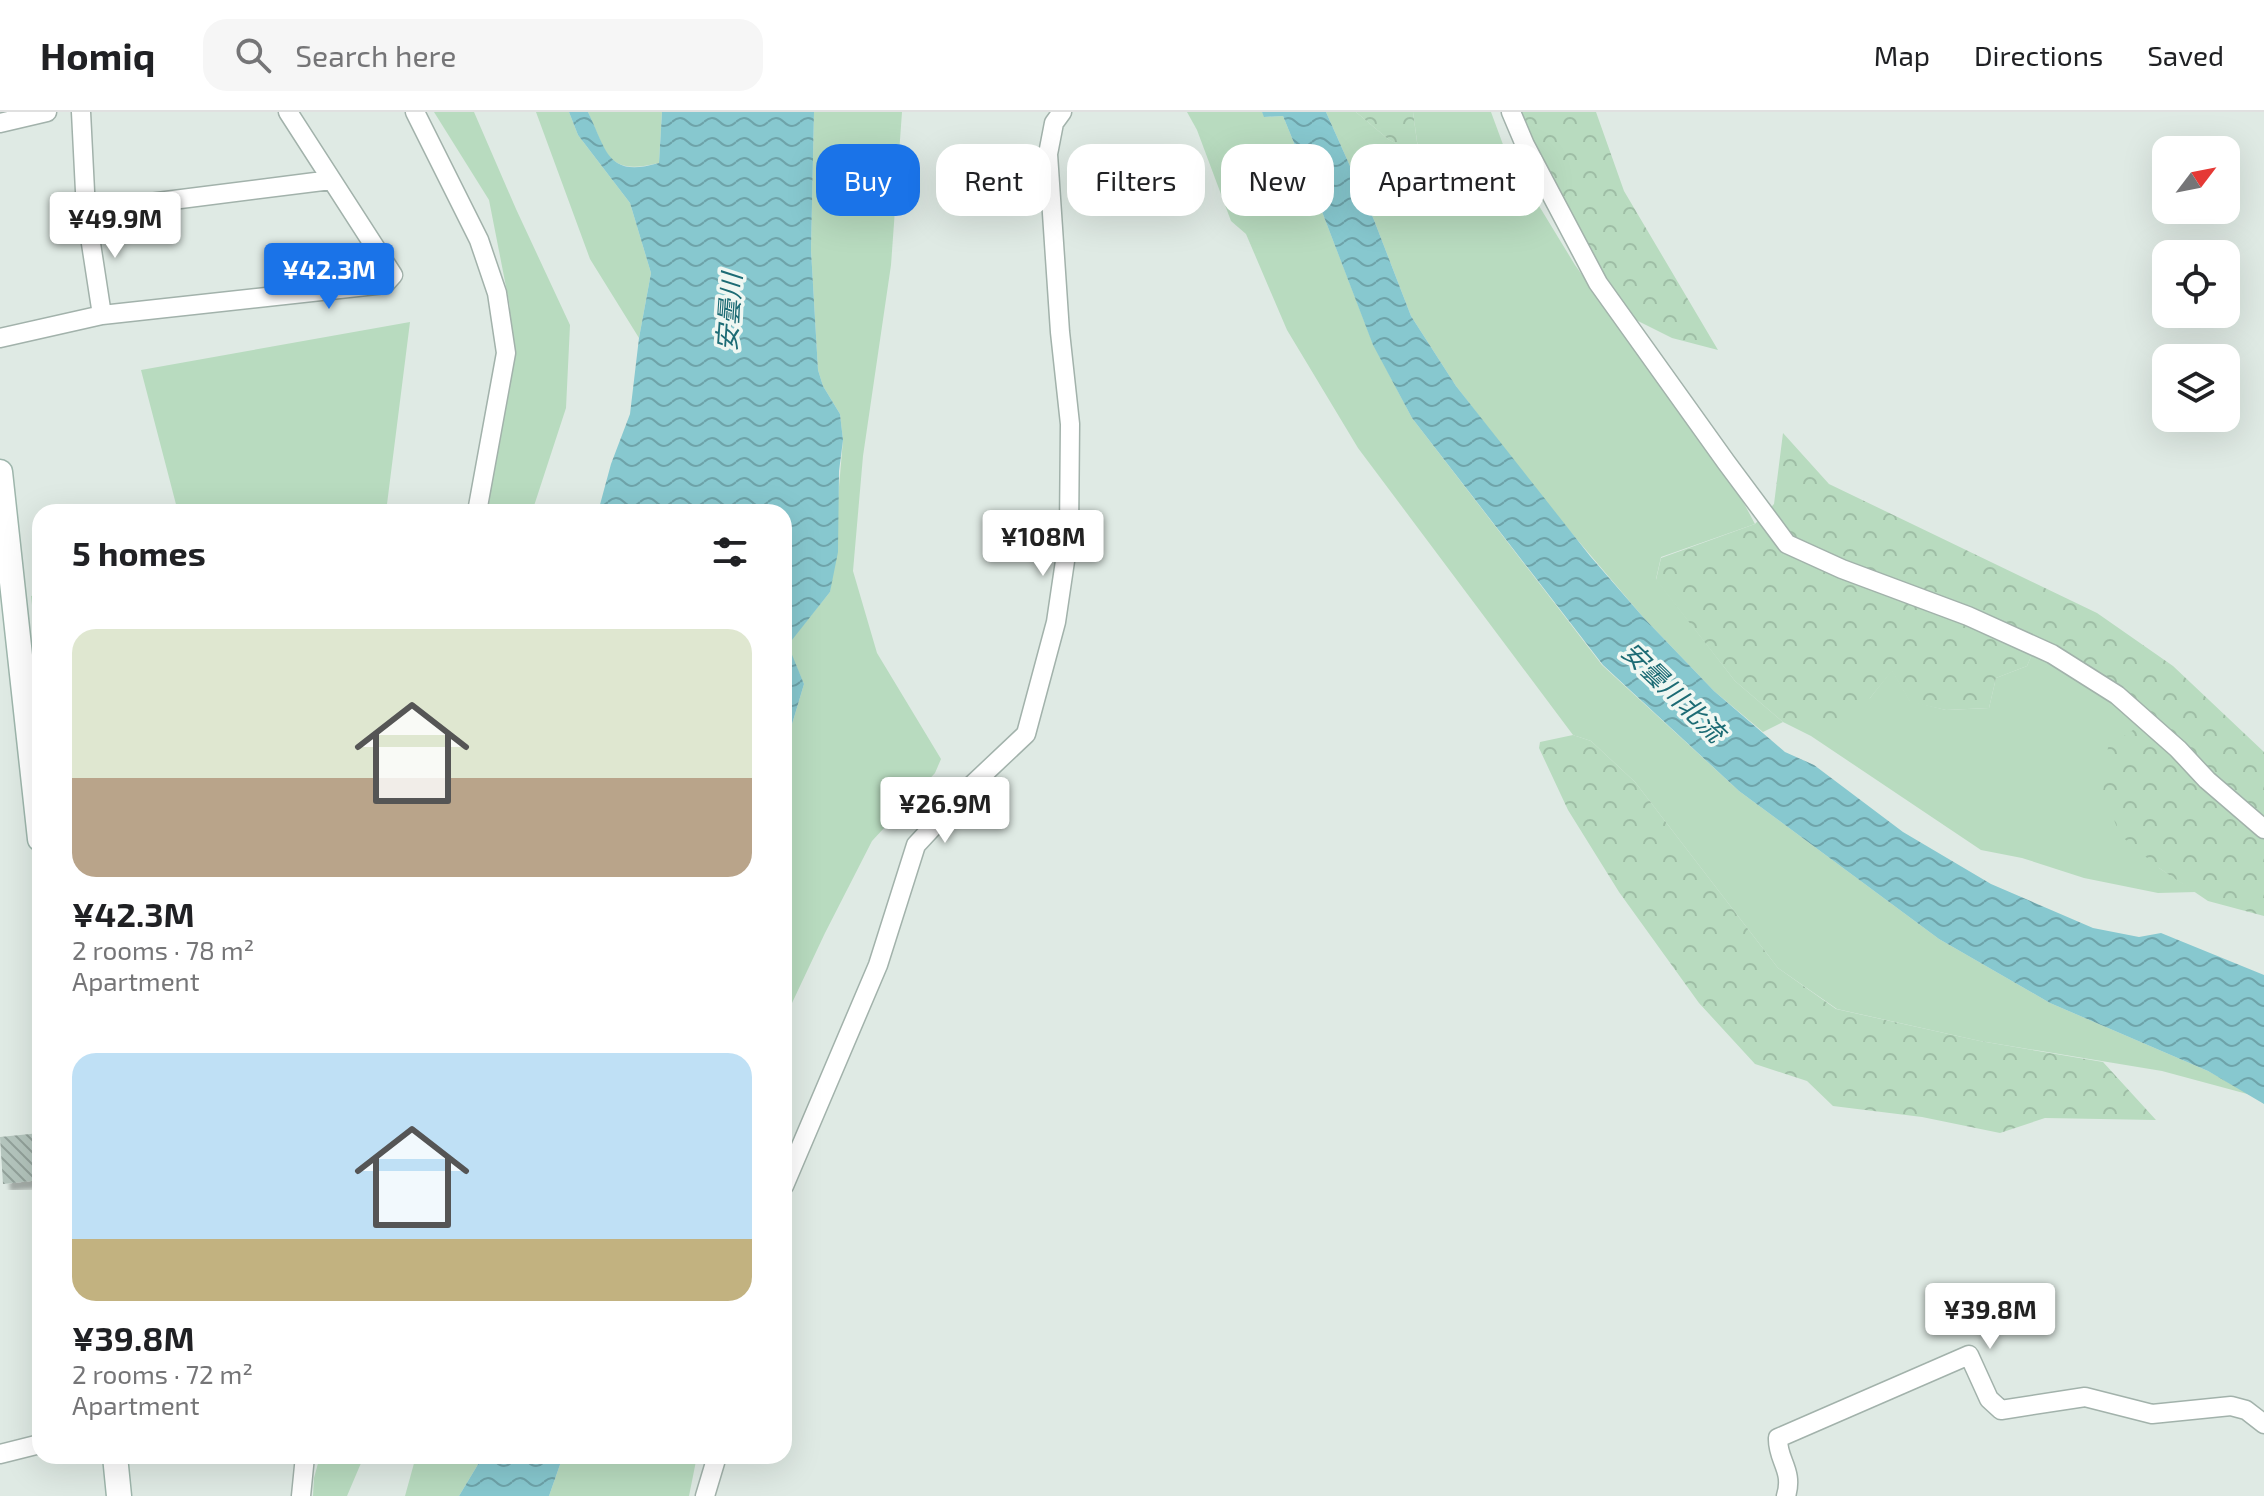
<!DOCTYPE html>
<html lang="en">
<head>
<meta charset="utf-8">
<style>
  body { margin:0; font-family:"Exo 2","Noto Sans JP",sans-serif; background:#f6f6f6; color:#202124; height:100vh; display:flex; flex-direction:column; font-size:30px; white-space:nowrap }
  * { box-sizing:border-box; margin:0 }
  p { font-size:26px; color:#757577 }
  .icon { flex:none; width:44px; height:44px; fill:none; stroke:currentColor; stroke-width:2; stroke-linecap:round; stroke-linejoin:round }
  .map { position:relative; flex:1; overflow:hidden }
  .details { position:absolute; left:32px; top:392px; width:760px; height:960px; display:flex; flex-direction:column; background:#fff; border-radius:24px; box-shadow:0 8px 32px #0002 }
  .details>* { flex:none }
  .top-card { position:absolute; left:816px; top:32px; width:760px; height:72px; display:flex; gap:16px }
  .needle { width:52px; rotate:58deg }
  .tools { position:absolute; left:2152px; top:24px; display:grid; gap:16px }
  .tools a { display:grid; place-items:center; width:88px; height:88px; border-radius:16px; background:#fff; box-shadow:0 8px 32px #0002; font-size:40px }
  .price { position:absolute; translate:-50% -68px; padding:0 18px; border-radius:8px; background:#fff; color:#222; font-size:26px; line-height:52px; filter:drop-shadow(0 2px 4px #0008) }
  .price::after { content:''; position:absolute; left:50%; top:48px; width:24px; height:18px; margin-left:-12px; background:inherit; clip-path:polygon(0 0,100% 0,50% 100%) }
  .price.selected { background:#1a73e8; color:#fff }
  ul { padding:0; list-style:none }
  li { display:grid; align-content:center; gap:16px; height:424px; padding:0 40px }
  li span { display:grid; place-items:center; height:248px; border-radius:24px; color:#555 }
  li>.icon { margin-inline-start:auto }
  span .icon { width:144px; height:144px; fill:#fffc; stroke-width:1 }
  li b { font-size:34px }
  h2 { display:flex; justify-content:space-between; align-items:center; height:96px; padding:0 40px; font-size:34px }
  .pill { padding:0 28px; border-radius:24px; background:#fff; box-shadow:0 8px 32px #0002; font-size:28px; line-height:72px }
  .pill.selected { background:#1a73e8; color:#fff }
  header { display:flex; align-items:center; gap:48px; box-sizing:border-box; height:112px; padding:0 40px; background:#fff; border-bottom:2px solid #e0e0e0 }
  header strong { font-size:38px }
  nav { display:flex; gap:44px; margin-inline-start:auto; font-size:28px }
  .search { width:560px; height:72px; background:#f6f6f6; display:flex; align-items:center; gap:20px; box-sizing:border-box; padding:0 28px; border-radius:24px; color:#757577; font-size:30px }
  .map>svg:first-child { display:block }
</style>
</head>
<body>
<header>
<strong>Homiq</strong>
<div class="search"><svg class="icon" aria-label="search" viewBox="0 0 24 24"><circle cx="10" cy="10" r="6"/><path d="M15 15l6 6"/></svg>Search here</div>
<nav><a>Map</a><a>Directions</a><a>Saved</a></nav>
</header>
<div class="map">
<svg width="2264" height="1384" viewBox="0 0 2264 1384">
  <defs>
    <pattern id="forest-crowns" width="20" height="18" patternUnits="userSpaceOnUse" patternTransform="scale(2)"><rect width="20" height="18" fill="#b8dbbf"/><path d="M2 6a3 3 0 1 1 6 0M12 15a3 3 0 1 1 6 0" fill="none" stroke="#9ebda5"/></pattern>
    <pattern id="water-waves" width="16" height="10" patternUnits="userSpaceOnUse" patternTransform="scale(2)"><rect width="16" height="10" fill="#87c8cf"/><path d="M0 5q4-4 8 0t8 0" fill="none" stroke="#6ea3a9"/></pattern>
    <pattern id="building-back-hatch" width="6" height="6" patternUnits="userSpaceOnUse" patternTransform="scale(2)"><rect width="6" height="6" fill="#b4c5bd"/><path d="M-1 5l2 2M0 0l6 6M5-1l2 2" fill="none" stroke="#92a19a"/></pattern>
    <filter id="shadow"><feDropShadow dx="7" dy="7" stdDeviation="2" flood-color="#0004"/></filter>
  </defs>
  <rect width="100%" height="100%" fill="#dfeae4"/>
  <!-- green -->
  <path fill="#b8dbbf" d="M434 0H474L516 97 570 213 566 296 532 400H488L510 195 489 88Z
    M536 0H569L578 23 630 91 651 161 639 226 590 147Z
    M588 0H662L659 51C606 64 607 41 588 0Z
    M814 0H902L891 153 863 344 853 459 877 541 941 647 935 661 872 729 825 821 784 908V736L788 734 784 732V639L804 572 787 533 830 480 843 328 840 302 823 274 818 258 811 138Z
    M1187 0H1262L1265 5 1283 4 1321 97 1373 232 1412 306 1602 553 1739 679 1939 827 2050 891 2208 959 2251 983 2162 959 1980 929 1837 897 1778 856 1635 670 1591 629 1573 623 1358 336 1287 218 1246 122 1231 109 1197 18Z
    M1326 0H1356L1388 27 1419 44 1413 0H1491L1505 38 1575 153 1740 384 1755 412 1661 445 1656 467 1735 569 1783 610 1870 586 1892 558 1910 589 1946 598 1989 596 1996 566 2027 554 2032 542C2075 561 2106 581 2142 613L2129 622 2159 756 2196 780 2158 781 2084 766 2022 746 1981 738 1811 624 1783 610 1763 620 1714 579 1643 505 1552 398 1456 274 1411 204 1374 108Z
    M410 210 386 400H178L141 258Z
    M40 482V565L31 484Z
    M320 1344H364L347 1384H313L314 1366Z
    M416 1344H483L459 1384H405Z
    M563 1344H697L689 1384H549Z"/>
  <!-- forest -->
  <path fill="url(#forest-crowns)" d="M1356 0H1413L1419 45 1388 27Z
    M1520 0H1596L1624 79 1718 238 1672 226 1628 204 1600 162 1565 98Z
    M1783 321 1829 372 2097 501 2173 554 2264 640V804L2208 789 2159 756 2120 723 2103 680 2108 635 2155 603 2095 560 2038 528 2027 554 1996 566 1989 596 1946 598 1910 590 1892 559 1870 586 1837 614 1783 610 1735 569 1656 468 1661 446 1755 412 1774 392Z
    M1573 623 1591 629 1635 670 1778 856 1836 897 1980 929 2103 950 2156 1008 2045 1006 2000 1021 1922 1005 1833 994 1807 969 1755 952 1699 891 1619 780 1568 698 1539 636 1540 630Z"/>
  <!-- water -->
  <path fill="url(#water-waves)" d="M569 0H588C607 39 607 66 659 51L662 0H814L811 138 818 258 823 274 840 302 843 328 839 359 838 440 830 480 788 533 804 572 784 639V400H598L611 352 630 302 639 226 651 161 630 91 578 23Z
    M1262 0H1326L1374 108 1411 204 1456 274 1590 444 1643 505 1714 579 1785 640 1814 653 1903 720 1991 772 2093 816 2139 825 2161 821 2264 863V992L2208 959 2050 891 1939 827 1739 679 1603 553 1412 306 1373 233 1321 97 1283 4 1264 5Z
    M483 1344H563L549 1384H459Z"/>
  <!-- building -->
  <path fill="url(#building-back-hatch)" filter="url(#shadow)" d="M40 1021V1068L3 1072 0 1025Z"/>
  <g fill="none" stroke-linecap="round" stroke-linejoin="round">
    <!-- street casing -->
    <g stroke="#a2b2ab" stroke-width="21">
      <path id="street" d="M81 0 86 99 102 203
        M415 0 479 128 497 181 506 241 477 400
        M1511 0 1525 33 1598 171 1726 350 1787 432 1842 457 1968 504 2052 542 2117 583 2178 637 2207 668 2264 717
        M0 11 47 0
        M86 99 331 68
        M0 226 102 203 385 172 393 163 288 0
        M784 1074 878 853 916 733 972 673 1026 622 1056 510 1069 422 1070 312 1060 220 1048 42 1054 11 1062 0
        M0 1342 40 1332
        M301 1384 305 1344
        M705 1384 717 1344
        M1786 1384C1794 1358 1777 1348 1778 1326L1969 1243 1989 1287 2001 1298 2085 1285 2152 1302 2231 1294 2246 1298 2264 1312"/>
    </g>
    <!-- secondary casing -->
    <g stroke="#9eb6ac" stroke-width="27">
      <path id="secondary" d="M0 360 40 727
        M115 1344 119 1384"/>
    </g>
    <!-- street -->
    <use href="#street" stroke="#fff" stroke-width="18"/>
    <!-- secondary -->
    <use href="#secondary" stroke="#fff" stroke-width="24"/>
  </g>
  <g text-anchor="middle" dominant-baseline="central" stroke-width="7" stroke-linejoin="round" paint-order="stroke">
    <!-- water labels -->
    <g font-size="26" font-style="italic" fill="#1c6b74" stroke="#eff7f2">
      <text transform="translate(728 200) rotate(-86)">安曇川</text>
      <text transform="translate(1674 579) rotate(44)">安曇川北流</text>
    </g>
  </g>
</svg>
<div class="tools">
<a><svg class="needle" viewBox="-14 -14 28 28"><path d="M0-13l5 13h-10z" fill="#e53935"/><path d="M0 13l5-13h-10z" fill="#757577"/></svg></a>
<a><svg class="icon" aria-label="locate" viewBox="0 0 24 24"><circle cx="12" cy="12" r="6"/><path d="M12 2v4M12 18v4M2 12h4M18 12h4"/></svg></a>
<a><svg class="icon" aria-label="layers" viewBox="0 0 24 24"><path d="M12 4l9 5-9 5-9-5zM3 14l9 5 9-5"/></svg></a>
</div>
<b class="price" style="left:115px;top:148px">¥49.9M</b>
<b class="price selected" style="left:329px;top:199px">¥42.3M</b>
<b class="price" style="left:1043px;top:466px">¥108M</b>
<b class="price" style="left:945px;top:733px">¥26.9M</b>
<b class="price" style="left:1990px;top:1239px">¥39.8M</b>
<div class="top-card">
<a class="pill selected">Buy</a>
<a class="pill">Rent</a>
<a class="pill">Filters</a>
<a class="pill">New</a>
<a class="pill">Apartment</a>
</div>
<section class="details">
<h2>5 homes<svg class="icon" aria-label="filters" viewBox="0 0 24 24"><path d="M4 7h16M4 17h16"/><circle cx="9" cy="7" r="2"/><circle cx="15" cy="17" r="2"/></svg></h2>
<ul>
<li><span style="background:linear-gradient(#dfe7d0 60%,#b9a48a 0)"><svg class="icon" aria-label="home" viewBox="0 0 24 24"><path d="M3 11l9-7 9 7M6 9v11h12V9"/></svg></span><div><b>¥42.3M</b><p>2 rooms · 78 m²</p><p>Apartment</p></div></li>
<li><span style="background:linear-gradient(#bfe0f5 75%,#c2b280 0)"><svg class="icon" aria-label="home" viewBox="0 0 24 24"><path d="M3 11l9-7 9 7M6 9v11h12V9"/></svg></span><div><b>¥39.8M</b><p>2 rooms · 72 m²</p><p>Apartment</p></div></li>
</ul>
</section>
</div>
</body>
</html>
